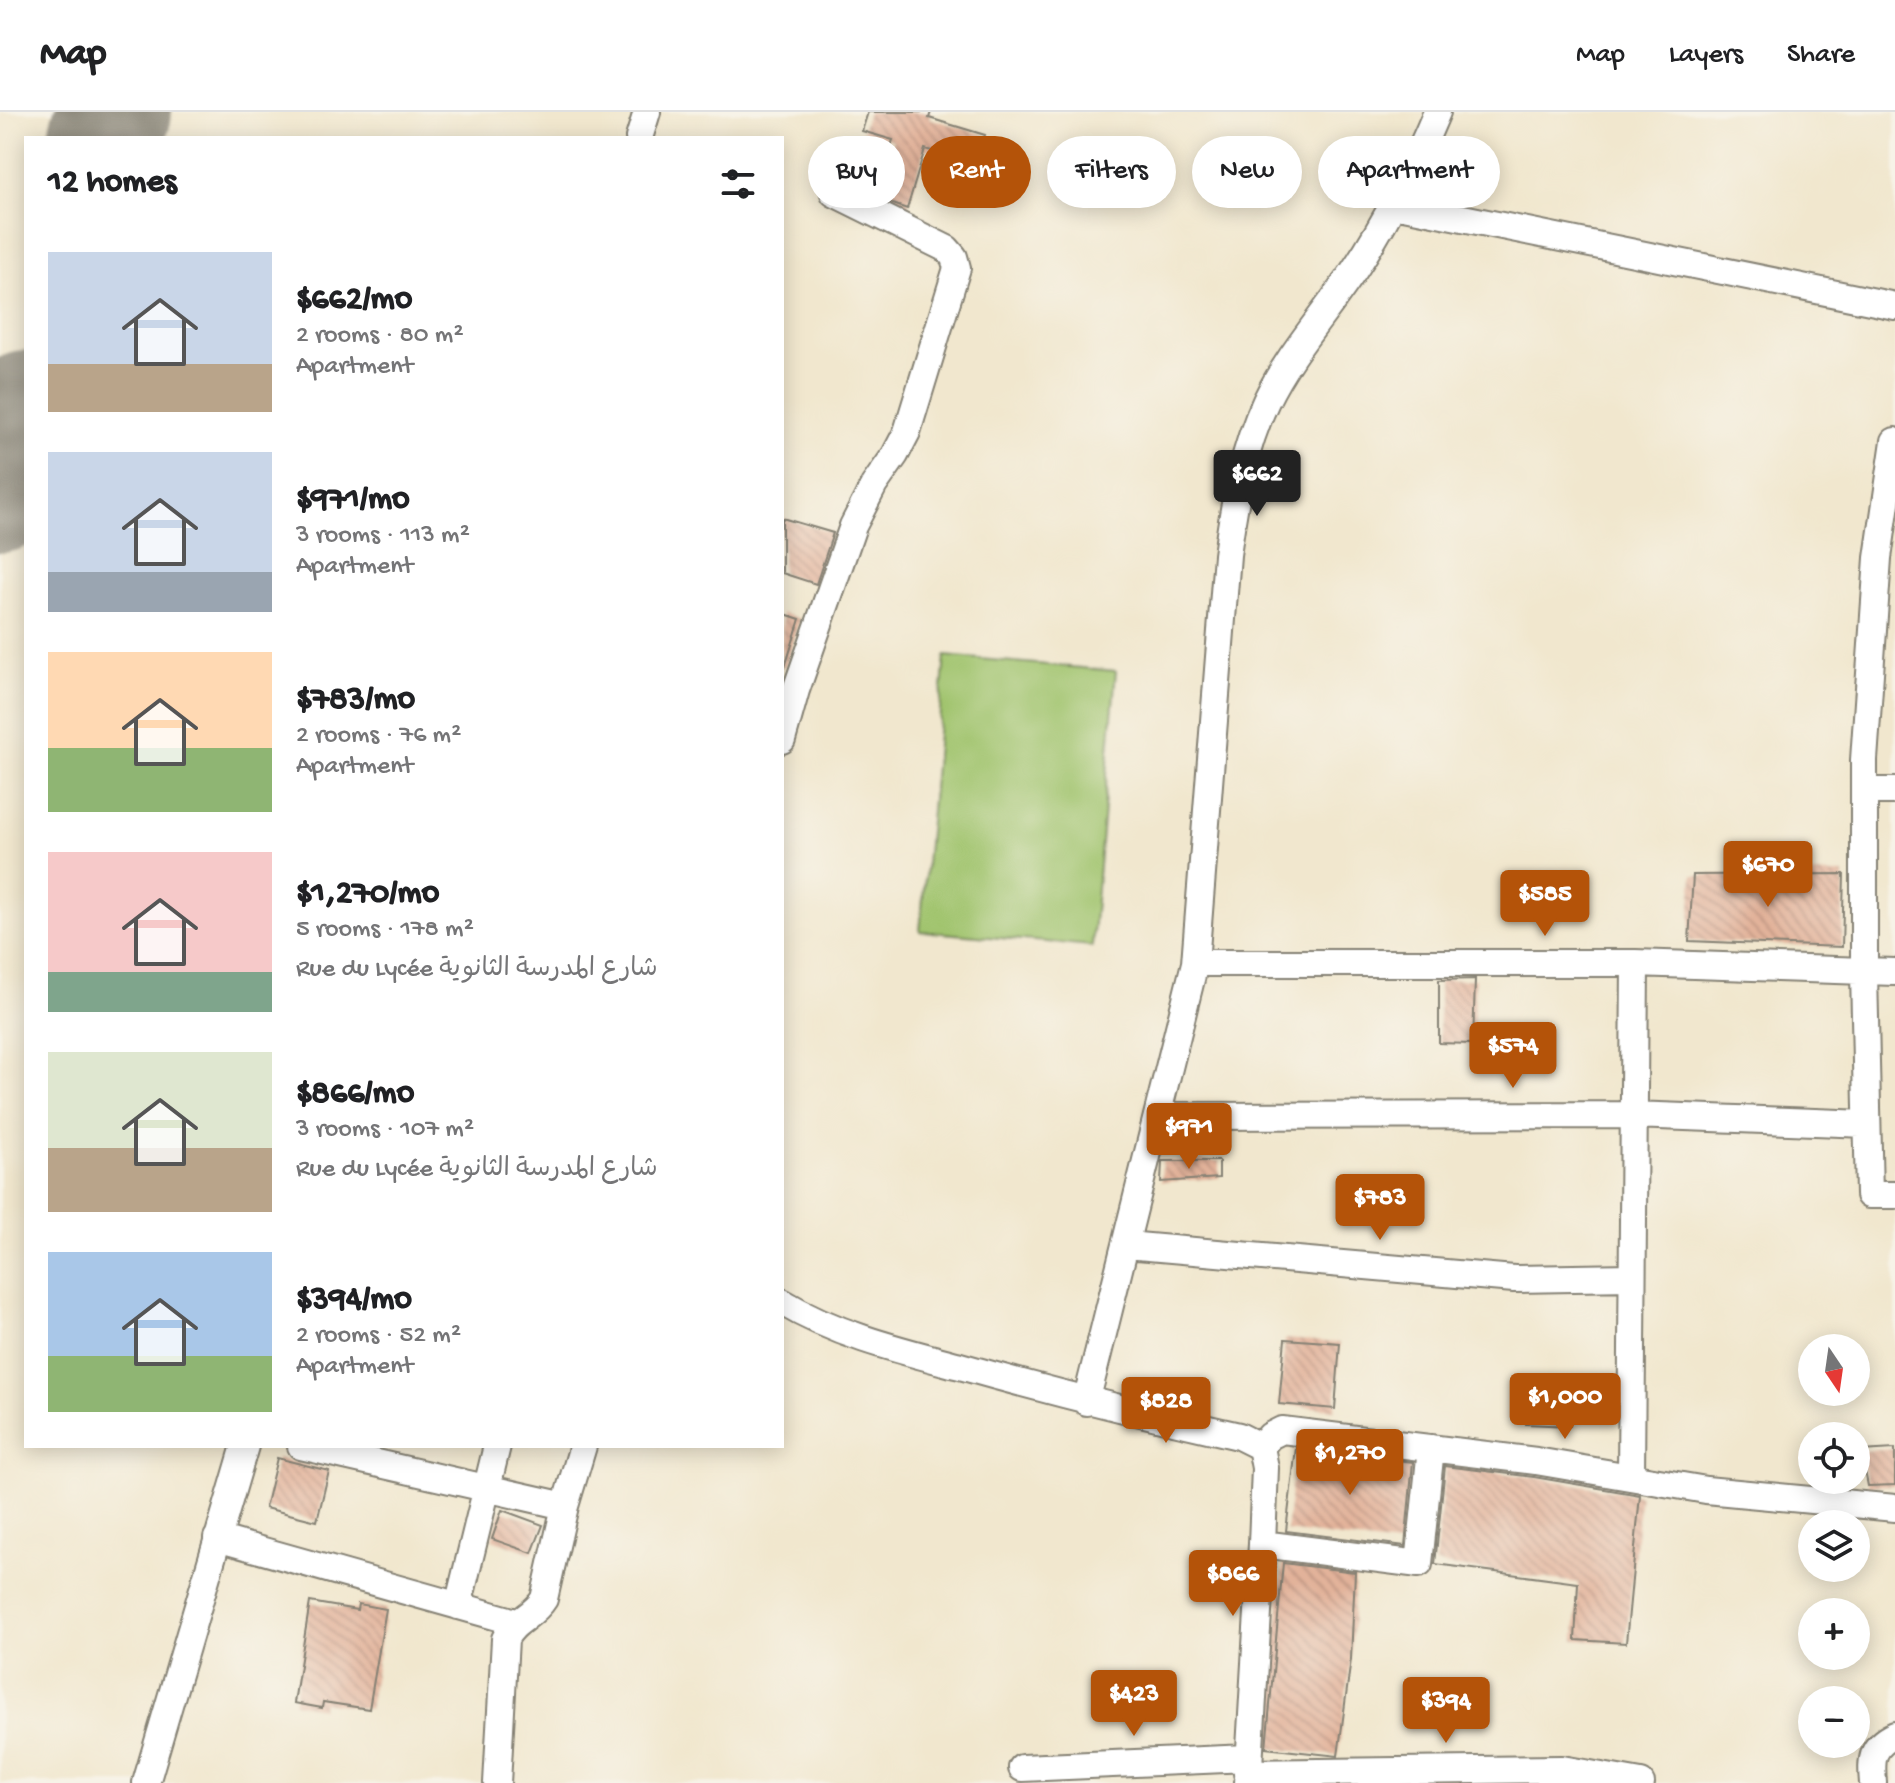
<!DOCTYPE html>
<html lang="en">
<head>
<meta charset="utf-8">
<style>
  body { margin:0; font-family:"Gochi Hand","Playpen Sans Arabic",sans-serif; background:#f6f6f6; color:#202124; height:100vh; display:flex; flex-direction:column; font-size:30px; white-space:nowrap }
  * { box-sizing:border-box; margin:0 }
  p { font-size:26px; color:#757577 }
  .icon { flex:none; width:44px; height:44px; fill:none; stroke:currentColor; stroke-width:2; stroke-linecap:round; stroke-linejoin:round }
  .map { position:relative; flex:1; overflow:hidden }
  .drawer { position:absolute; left:24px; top:24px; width:760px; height:1312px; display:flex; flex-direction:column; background:#fff; border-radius:0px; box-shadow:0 4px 20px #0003 }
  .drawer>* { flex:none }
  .banner { position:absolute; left:808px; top:24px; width:760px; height:72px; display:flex; gap:16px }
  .needle { width:52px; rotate:167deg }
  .buttons { position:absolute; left:1798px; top:1222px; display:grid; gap:16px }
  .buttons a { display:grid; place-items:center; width:72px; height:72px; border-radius:50%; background:#fff; box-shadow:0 4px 20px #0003; font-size:40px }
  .price { position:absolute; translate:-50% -68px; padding:0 18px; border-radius:8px; background:#b45309; color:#fff; font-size:26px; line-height:52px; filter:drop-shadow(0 2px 4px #0008) }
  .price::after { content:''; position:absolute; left:50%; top:48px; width:24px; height:18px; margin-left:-12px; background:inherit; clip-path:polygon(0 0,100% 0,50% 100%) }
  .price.on { background:#222; color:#fff }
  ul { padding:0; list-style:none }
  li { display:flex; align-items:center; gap:24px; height:200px; padding:0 24px }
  li span { display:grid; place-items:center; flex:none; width:224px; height:160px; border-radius:0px; color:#555 }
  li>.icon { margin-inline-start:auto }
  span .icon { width:96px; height:96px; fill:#fffc; stroke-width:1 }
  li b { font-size:34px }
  h2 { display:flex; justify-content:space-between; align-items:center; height:96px; padding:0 24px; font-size:34px }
  .pill { padding:0 28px; border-radius:36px; background:#fff; box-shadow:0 4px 20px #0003; font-size:28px; line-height:72px }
  .pill.on { background:#b45309; color:#fff }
  header { display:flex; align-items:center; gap:48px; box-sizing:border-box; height:112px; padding:0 40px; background:#fff; border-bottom:2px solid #e0e0e0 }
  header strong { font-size:38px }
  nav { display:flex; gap:44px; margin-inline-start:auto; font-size:28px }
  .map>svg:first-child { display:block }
</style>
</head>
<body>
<header>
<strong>Map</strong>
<nav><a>Map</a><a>Layers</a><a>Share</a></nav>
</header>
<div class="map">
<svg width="1895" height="1671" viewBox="0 0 1895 1671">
  <defs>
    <pattern id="building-back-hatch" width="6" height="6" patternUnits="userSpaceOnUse" patternTransform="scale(2)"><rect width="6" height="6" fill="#e2b29a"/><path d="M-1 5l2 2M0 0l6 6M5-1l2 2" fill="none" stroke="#c19884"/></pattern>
  </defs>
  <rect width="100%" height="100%" fill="#f7f3e8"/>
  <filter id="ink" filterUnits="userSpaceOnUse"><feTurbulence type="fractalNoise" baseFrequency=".0125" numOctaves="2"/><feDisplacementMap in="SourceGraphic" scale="16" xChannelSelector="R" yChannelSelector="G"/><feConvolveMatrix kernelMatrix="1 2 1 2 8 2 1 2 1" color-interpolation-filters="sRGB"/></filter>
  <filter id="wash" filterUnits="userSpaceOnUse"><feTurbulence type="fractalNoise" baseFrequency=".006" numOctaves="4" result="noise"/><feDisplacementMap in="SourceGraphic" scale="32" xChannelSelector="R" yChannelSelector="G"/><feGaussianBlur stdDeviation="1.8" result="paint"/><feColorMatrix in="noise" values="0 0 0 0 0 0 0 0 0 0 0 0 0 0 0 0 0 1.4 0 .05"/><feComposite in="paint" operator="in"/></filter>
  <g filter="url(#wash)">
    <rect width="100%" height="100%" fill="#f1e7ce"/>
    <!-- grass -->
    <path fill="#a1c46e" stroke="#5e7045" stroke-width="2" d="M945 544 1116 559 1092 834 920 819Z"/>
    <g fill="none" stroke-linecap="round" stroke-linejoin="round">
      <!-- runway -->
      <path stroke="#868275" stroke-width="116" d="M106 26 114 0
        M0 383 26 296"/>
    </g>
    <g id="blocks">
      <!-- building -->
      <path fill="url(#building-back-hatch)" d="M868 0H931L929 6 985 23 976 52 925 37 907 97 893 92 875 84 893 28 862 19Z
        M782 406 833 421 816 472 782 461Z
        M782 501 800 507 785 555 782 554Z
        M1844 762 1842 835 1689 829 1693 763Z
        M1475 867 1473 932 1439 931V868Z
        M1162 1049H1219V1066L1161 1070Z
        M1285 1227 1340 1231 1335 1297 1279 1292Z
        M1526 1276 1572 1277 1570 1314 1526 1312Z
        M1296 1336 1413 1350 1405 1434 1286 1419Z
        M1895 1337V1373L1868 1374 1861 1339Z
        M277 1346 329 1359 317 1409 265 1396Z
        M1445 1354 1534 1365 1640 1383 1626 1531 1575 1528 1578 1471 1435 1452Z
        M502 1398 543 1413 532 1441 492 1427Z
        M1283 1451 1355 1460 1351 1547 1338 1644 1266 1636Z
        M310 1490 357 1498 358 1492 386 1497 369 1597 323 1590 322 1596 294 1591Z"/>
    </g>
  </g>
  <g filter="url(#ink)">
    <use href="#blocks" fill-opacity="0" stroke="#868275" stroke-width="2"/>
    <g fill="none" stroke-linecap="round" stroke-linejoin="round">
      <!-- minor casing -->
      <g stroke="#868275" stroke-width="30">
        <path id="minor" d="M639 26 647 0
          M1394 92 1895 194
          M1895 329 1878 446 1864 648V861L1869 1083H1895
          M782 628 796 578 853 414 874 373 895 343 907 320 957 156 954 145 947 137 834 81
          M1865 679H1895
          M1195 851H1635L1895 860
          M1158 1004 1633 1003 1867 1012
          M1126 1133 1514 1167 1632 1165
          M782 1190C837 1223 899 1238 960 1254 1052 1280 1145 1303 1239 1324L1261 1335
          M1086 1290 1195 851 1227 443C1234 391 1243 338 1266 289 1289 241 1326 201 1355 157 1387 108 1414 55 1437 0
          M301 1334 565 1394
          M1261 1335 1270 1324 1282 1318 1536 1349 1706 1378 1895 1396
          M1631 1365 1635 851
          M217 1426 516 1510
          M1262 1432 1419 1452 1431 1336
          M458 1494 497 1334
          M1022 1656 1248 1646
          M1247 1661 1562 1657 1641 1671
          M146 1671 245 1334
          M497 1671 505 1527C514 1508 533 1505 544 1487L565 1394 583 1334
          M1248 1671 1262 1432 1265 1356 1261 1335
          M1873 1671C1871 1647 1871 1634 1895 1623"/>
      </g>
      <!-- minor -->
      <use href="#minor" stroke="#fff" stroke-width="26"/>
    </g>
  </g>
</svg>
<div class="buttons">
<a><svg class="needle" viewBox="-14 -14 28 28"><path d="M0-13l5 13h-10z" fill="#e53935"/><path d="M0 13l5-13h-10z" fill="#757577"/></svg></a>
<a><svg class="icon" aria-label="locate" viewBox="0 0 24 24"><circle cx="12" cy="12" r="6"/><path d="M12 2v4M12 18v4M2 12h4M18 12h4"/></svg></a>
<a><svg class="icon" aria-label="layers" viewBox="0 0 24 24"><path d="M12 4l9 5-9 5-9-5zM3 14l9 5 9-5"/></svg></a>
<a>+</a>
<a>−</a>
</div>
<b class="price on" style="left:1257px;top:406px">$662</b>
<b class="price" style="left:1768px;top:797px">$670</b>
<b class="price" style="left:1545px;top:826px">$585</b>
<b class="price" style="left:1513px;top:978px">$574</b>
<b class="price" style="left:1189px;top:1059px">$971</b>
<b class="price" style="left:1380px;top:1130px">$783</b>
<b class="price" style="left:1565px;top:1329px">$1,000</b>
<b class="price" style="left:1166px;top:1333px">$828</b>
<b class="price" style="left:1350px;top:1385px">$1,270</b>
<b class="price" style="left:1233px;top:1506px">$866</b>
<b class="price" style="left:1134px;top:1626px">$423</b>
<b class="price" style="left:1446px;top:1633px">$394</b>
<div class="banner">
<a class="pill">Buy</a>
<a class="pill on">Rent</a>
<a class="pill">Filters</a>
<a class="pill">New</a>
<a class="pill">Apartment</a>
</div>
<section class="drawer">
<h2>12 homes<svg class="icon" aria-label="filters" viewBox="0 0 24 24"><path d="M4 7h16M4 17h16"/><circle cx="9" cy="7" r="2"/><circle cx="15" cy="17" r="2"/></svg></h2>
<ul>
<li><span style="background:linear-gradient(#c9d6e8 70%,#b9a48a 0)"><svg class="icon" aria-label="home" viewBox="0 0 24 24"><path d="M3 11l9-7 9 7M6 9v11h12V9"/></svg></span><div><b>$662/mo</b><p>2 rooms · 80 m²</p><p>Apartment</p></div></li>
<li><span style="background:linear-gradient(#c9d6e8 75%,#9aa5b1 0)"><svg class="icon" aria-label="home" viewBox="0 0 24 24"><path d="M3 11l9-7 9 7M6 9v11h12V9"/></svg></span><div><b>$971/mo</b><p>3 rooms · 113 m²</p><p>Apartment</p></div></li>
<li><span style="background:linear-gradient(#ffd9b3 60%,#8fb573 0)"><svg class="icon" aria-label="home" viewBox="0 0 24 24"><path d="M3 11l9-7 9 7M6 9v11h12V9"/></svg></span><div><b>$783/mo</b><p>2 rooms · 76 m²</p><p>Apartment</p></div></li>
<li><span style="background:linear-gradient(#f6c9c9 75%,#7fa58c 0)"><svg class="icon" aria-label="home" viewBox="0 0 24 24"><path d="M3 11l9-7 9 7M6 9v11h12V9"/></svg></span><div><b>$1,270/mo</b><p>5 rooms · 178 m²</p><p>Rue du Lycée شارع المدرسة الثانوية</p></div></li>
<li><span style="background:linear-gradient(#dfe7d0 60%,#b9a48a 0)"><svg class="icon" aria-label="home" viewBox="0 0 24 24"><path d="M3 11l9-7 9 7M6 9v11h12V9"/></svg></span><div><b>$866/mo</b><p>3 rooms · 107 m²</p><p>Rue du Lycée شارع المدرسة الثانوية</p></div></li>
<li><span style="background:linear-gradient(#a9c7e8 65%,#8fb573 0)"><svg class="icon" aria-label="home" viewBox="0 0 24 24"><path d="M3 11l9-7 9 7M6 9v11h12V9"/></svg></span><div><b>$394/mo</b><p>2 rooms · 52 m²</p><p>Apartment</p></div></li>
</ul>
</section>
</div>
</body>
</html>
